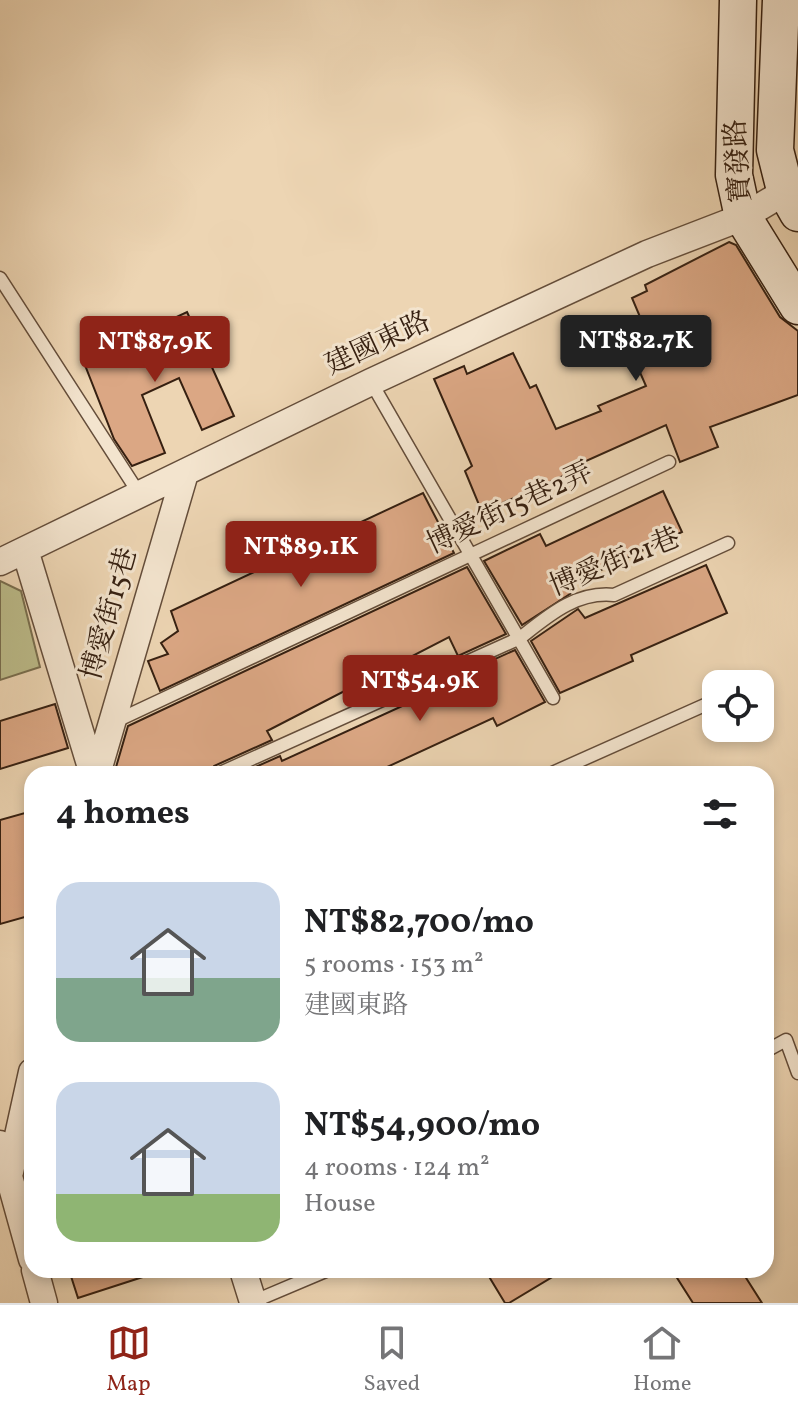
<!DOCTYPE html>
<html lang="en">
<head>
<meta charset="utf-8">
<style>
  body { margin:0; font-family:Vollkorn,"Noto Serif TC",serif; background:#f2f2f2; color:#202124; height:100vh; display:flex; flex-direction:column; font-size:30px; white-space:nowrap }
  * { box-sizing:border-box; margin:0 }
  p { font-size:26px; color:#757577 }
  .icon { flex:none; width:44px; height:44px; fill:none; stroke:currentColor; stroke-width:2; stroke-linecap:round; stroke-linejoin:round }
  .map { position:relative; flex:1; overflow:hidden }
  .sheet { position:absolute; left:24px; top:766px; width:750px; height:512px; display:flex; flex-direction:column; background:#fff; border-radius:24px; box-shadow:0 4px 12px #0003 }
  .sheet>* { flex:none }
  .fabs { position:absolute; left:702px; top:670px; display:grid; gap:16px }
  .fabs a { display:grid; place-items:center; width:72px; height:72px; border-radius:16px; background:#fff; box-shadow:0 4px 12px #0003; font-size:40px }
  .price { position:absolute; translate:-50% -68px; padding:0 18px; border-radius:8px; background:#8f2418; color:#fff; font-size:26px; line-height:52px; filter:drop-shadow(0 2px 4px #0008) }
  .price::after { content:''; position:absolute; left:50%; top:48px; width:24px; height:18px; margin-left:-12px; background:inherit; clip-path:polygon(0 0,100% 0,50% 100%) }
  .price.on { background:#222; color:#fff }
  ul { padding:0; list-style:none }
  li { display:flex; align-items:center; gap:24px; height:200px; padding:0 32px }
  li span { display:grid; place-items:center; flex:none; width:224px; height:160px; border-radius:24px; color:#555 }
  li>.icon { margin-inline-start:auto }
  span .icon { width:96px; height:96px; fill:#fffc; stroke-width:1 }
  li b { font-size:34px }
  h2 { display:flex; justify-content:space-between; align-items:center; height:96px; padding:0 32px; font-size:34px }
  .tab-bar { display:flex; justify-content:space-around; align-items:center; height:112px; border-top:2px solid #e0e0e0; background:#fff; font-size:22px; color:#757577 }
  .tab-bar a { display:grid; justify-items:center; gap:4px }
  .tab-bar .on { color:#8f2418 }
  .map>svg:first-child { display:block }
</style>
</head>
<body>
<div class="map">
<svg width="798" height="1303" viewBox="0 0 798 1303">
  <rect width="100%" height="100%" fill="#edd5b3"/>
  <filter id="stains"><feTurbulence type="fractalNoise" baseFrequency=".0025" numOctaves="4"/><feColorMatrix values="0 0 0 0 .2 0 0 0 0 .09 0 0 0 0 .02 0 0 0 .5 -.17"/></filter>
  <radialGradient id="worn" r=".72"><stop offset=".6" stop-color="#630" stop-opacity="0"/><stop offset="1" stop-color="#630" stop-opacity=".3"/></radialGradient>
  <!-- green -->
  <path fill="#bcbc8a" stroke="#796e4e" stroke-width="2" d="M0 581 21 591 40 667 0 680Z"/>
  <!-- building -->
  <path fill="#dba784" stroke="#362011" stroke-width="2" d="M729 242 736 245 780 317 798 331V395L710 427 718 447 680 462 666 425 577 465 579 469 482 512 465 471 472 466 434 379 464 366 467 374 513 353 530 388 536 385 556 429 601 411 598 406 646 386 631 352 647 344 642 333 646 331 632 298 647 291 645 285Z
    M187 312 234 416 202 430 179 378 142 395 165 453 132 466 114 439 83 360 142 337 140 334Z
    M663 491 682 532 569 585 573 592 522 625 484 561 540 534 546 546Z
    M423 493 454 553 160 691 148 661 168 654 161 643 178 631 171 611Z
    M706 565 727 613 631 655 633 661 560 693 531 641 578 609 585 618Z
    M467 567 506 634 458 656 449 637 267 731 272 740 214 766 209 774H114L128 726Z
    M515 650 545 702 497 726 493 718 372 774H240L280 756 282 761 468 676 466 672Z
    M55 704 68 748 0 769V721Z
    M32 811V915L0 924V820Z
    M69 1270H151L152 1274 78 1298Z
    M485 1270H564L509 1303H505Z
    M672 1270H741L762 1303H693Z"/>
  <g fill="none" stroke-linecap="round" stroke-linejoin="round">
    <!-- service casing -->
    <g stroke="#644d3a" stroke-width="15">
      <path id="service" d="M0 278 140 495
        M371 382 553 698
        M114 722 669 462
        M218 774 520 638C548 616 576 591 614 595L728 543
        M550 774 716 700
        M766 1051 786 1040 798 1073
        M250 1303 328 1270"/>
    </g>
    <!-- minor casing -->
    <g stroke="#644d3a" stroke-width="29">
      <path id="minor" d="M25 550 93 774
        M0 562 371 382 647 254 743 217 798 184
        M97 774 185 473
        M0 1144 32 1259
        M10 1172 32 1072
        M35 1270 44 1303
        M243 1270 253 1302"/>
    </g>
    <!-- secondary casing -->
    <g stroke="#362011" stroke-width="39">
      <path id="secondary" d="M738 0 734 175 743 217 798 306
        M781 0 775 150 785 190 798 213"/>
    </g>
    <!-- service -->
    <use href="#service" stroke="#f3e4ce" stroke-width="12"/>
    <!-- minor -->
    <use href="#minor" stroke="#f3e4ce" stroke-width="26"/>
    <!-- secondary -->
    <use href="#secondary" stroke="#f3e4ce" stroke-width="36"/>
  </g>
  <g text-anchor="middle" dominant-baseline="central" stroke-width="6" stroke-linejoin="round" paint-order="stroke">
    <!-- street labels -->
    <g font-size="28" fill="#362011" stroke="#f3e4ce">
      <text transform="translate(739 161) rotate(-94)">寶發路</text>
      <text transform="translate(378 344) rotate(-25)">建國東路</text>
      <text transform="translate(510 509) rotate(-25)">博愛街15巷2弄</text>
      <text transform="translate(615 563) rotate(-22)">博愛街21巷</text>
      <text transform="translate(110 614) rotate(-74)">博愛街15巷</text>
    </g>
  </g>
  <rect width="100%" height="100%" filter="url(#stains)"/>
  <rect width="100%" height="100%" fill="url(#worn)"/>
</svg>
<div class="fabs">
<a><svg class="icon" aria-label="locate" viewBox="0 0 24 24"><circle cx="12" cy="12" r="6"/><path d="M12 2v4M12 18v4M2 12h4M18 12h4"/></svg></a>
</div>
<b class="price on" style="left:636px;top:383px">NT$82.7K</b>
<b class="price" style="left:155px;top:384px">NT$87.9K</b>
<b class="price" style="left:301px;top:589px">NT$89.1K</b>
<b class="price" style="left:420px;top:723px">NT$54.9K</b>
<section class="sheet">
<h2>4 homes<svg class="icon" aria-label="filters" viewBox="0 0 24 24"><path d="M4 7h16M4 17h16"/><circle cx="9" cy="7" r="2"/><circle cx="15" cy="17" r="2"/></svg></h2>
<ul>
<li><span style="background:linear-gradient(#c9d6e8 60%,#7fa58c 0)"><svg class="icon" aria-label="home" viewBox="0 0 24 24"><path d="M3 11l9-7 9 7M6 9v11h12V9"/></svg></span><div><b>NT$82,700/mo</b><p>5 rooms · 153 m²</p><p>建國東路</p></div></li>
<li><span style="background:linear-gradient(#c9d6e8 70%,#8fb573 0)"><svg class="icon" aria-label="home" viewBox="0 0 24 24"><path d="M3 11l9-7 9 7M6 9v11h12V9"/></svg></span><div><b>NT$54,900/mo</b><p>4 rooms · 124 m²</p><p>House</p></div></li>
</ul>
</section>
</div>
<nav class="tab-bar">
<a class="on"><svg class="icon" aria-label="map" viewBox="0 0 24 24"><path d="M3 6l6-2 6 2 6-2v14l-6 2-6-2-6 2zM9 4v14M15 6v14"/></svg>Map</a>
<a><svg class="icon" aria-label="saved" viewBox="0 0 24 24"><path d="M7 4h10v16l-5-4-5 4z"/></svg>Saved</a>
<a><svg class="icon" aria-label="home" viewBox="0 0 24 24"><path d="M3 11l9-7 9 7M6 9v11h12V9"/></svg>Home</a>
</nav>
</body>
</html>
